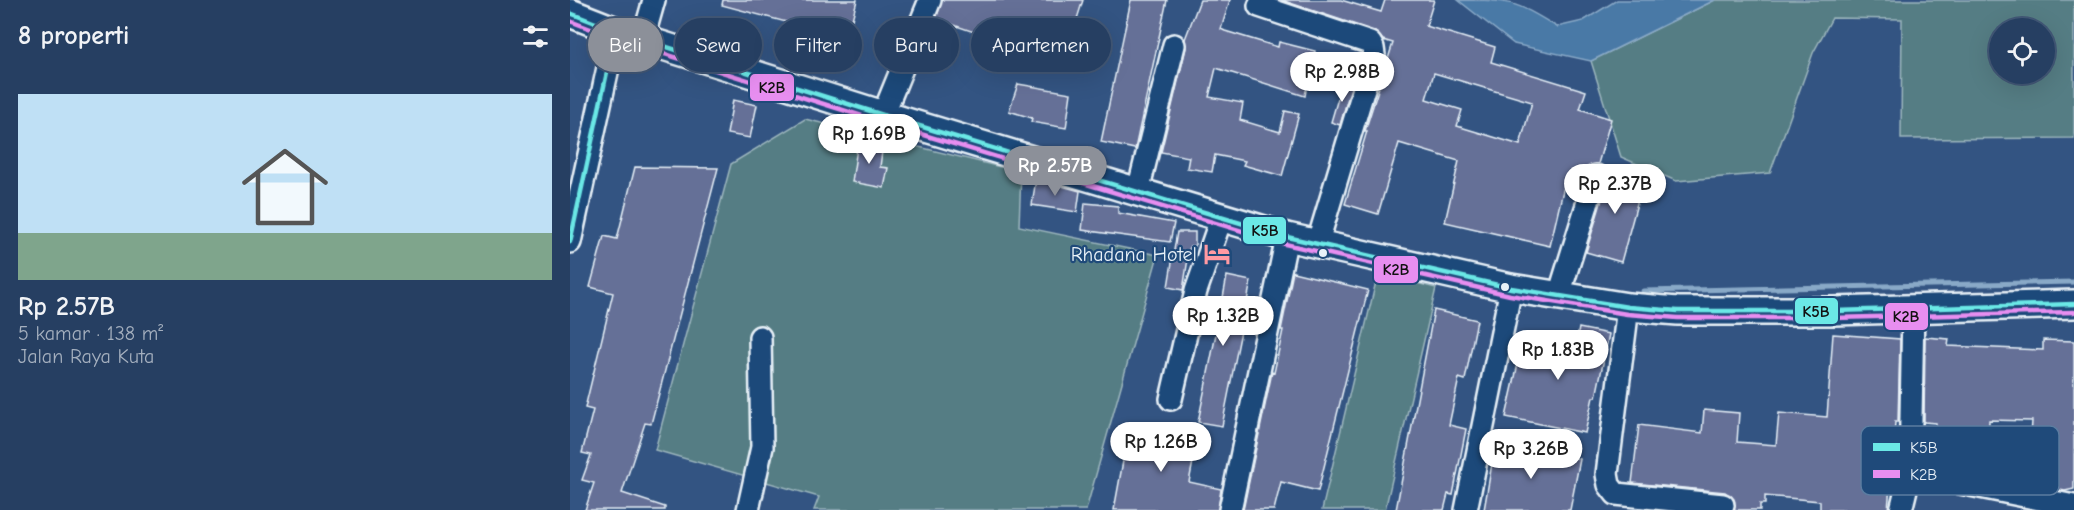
<!DOCTYPE html>
<html lang="id">
<head>
<meta charset="utf-8">
<style>
  body { margin:0; font-family:"Comic Neue",sans-serif; background:#324a6b; color:#f1f3f6; height:100vh; display:flex; flex-direction:column; font-size:22px; white-space:nowrap }
  * { box-sizing:border-box; margin:0 }
  p { font-size:20px; color:#a4afbe }
  .icon { flex:none; width:33px; height:33px; fill:none; stroke:currentColor; stroke-width:2; stroke-linecap:round; stroke-linejoin:round }
  .map { position:relative; flex:1; overflow:hidden }
  .side { display:flex; flex-direction:column; background:#263f62; width:570px }
  .side>* { flex:none }
  .banner { position:absolute; left:18px; top:18px; width:570px; height:54px; display:flex; gap:12px }
  .buttons { position:absolute; left:1419px; top:18px; display:grid; gap:12px }
  .buttons a { display:grid; place-items:center; width:66px; height:66px; border-radius:50%; background:#263f62; box-shadow:0 6px 24px #0002,0 0 0 2px #425877; font-size:30px }
  .price { position:absolute; translate:-50% -51px; padding:0 14px; border-radius:21px; background:#fff; color:#222; font-size:20px; line-height:39px; filter:drop-shadow(0 2px 3px #0008) }
  .price::after { content:''; position:absolute; left:50%; top:36px; width:18px; height:14px; margin-left:-9px; background:inherit; clip-path:polygon(0 0,100% 0,50% 100%) }
  .price.on { background:#8c9099; color:#fff }
  ul { padding:0; list-style:none }
  li { display:grid; align-content:center; gap:12px; height:318px; padding:0 18px }
  li span { display:grid; place-items:center; height:186px; border-radius:0px; color:#555 }
  li>.icon { margin-inline-start:auto }
  span .icon { width:108px; height:108px; fill:#fffc; stroke-width:1 }
  li b { font-size:26px }
  h2 { display:flex; justify-content:space-between; align-items:center; height:72px; padding:0 18px; font-size:26px }
  .tag { padding:0 21px; border-radius:27px; background:#263f62; box-shadow:0 6px 24px #0002,0 0 0 2px #425877; font-size:21px; line-height:54px }
  .tag.on { background:#8c9099; color:#fff }
  main { display:flex; flex:1; min-height:0 }
  .map>svg:first-child { display:block }
</style>
</head>
<body>
<main>
<section class="side">
<h2>8 properti<svg class="icon" aria-label="filters" viewBox="0 0 24 24"><path d="M4 7h16M4 17h16"/><circle cx="9" cy="7" r="2"/><circle cx="15" cy="17" r="2"/></svg></h2>
<ul>
<li><span style="background:linear-gradient(#bfe0f5 75%,#7fa58c 0)"><svg class="icon" aria-label="home" viewBox="0 0 24 24"><path d="M3 11l9-7 9 7M6 9v11h12V9"/></svg></span><div><b>Rp 2.57B</b><p>5 kamar · 138 m²</p><p>Jalan Raya Kuta</p></div></li>
</ul>
</section>
<div class="map">
<svg width="1504" height="510" viewBox="0 0 1504 510">
  <rect width="100%" height="100%" fill="#335482"/>
  <filter id="ink" filterUnits="userSpaceOnUse"><feTurbulence type="fractalNoise" baseFrequency=".0167" numOctaves="2"/><feDisplacementMap in="SourceGraphic" scale="12" xChannelSelector="R" yChannelSelector="G"/><feConvolveMatrix kernelMatrix="1 2 1 2 8 2 1 2 1" color-interpolation-filters="sRGB"/></filter>
  <g filter="url(#ink)">
    <!-- green -->
    <path fill="#547d84" stroke="#9eb7be" stroke-width="1.5" fill-rule="evenodd" d="M1145 0H1504V138L1331 139 1332 19 1262 18 1243 53 1200 173 1106 181 1051 157 1021 61ZM1430 28H1474V74H1430Z
      M235 119 451 172 449 226 588 255 516 510H244L249 497 85 450 161 164Z
      M808 273 866 288 815 510H752Z"/>
    <!-- water -->
    <path fill="#4979a6" stroke="#89a9c7" stroke-width="1.5" d="M888 0C940 0 943 0 987 27L1013 21 1047 0H1145L1021 61 944 44Z"/>
    <g fill="none" stroke-linecap="round" stroke-linejoin="round">
      <!-- stream -->
      <path stroke="#89a9c7" stroke-width="5" d="M1073 291 1504 282"/>
    </g>
    <!-- building -->
    <path fill="#656f97" stroke="#e8f1f8" stroke-width="1.5" fill-rule="evenodd" d="M153 0H287L275 47 237 37 239 28 152 5Z
      M372 0H513L498 47 475 38 469 54 366 19Z
      M561 0H597L565 149 531 142Z
      M630 0H660L651 29 655 31 708 47 709 42 745 51 744 57 765 64 758 86 738 80 735 96 646 68 639 97 673 103 670 120 710 132 715 111 729 114 712 176 673 165 675 161 645 155 642 172 617 168 619 157 591 152 616 48 615 39Z
      M711 0H771L811 12 815 0H864L856 26 925 47 921 62 1016 91 1010 109 1041 119 1028 164 1017 167 1008 190 994 186 980 246 875 222 889 161 829 143 808 214 775 204 797 131H795L823 43 813 40 804 31ZM864 73 962 102 950 145 887 126 892 110 856 99Z
      M773 81 782 84 770 125 761 122Z
      M448 84 501 93 496 128 461 122 462 118 439 111Z
      M163 100 187 105 180 138 157 134Z
      M288 141 313 144 310 167 318 168 314 188 282 182Z
      M65 167 148 168 81 424 75 423 52 493 95 507V510H15L24 483 12 480 21 455 12 453 23 410 15 408 43 293 20 287 34 236 47 239Z
      M1035 168 1074 178 1051 262 1016 252 1038 180Z
      M466 179 510 191 507 212 462 205Z
      M515 203 548 206V213L604 223 600 242 512 230Z
      M607 232H625V246H620L613 290 598 287Z
      M723 272 798 290 748 491 711 482 704 510H673L702 372 704 373 713 330H711Z
      M657 276 681 281 652 426 628 422 647 329 631 326 637 300 652 303Z
      M864 310 907 320 895 380 889 378 879 425 896 429 883 495 878 494 874 510H826Z
      M1009 328 1039 334 1026 397H1023L1015 433 936 417 954 337 1005 349Z
      M1263 334 1330 339 1328 422H1325L1318 510H1250V501L1195 496V504H1190V510H1164V499L1155 492 1062 483 1069 425 1132 433 1134 410 1169 413 1167 442 1206 445 1209 413 1257 417Z
      M1355 337 1379 339 1378 346 1473 350V340L1504 341V489L1495 491 1458 484 1462 421 1419 420 1418 472 1397 471 1398 446H1365L1366 423 1354 422Z
      M560 423 628 436 619 482 651 489 648 510H544Z
      M930 442 1010 459 1000 510H914L925 446 929 447Z"/>
    <g fill="none" stroke-linecap="round" stroke-linejoin="round">
      <!-- minor casing -->
      <g stroke="#e8f1f8" stroke-width="26">
        <path id="minor" d="M689 6 800 43 803 48 804 55 747 245
          M73 39 84 0
          M313 115 360 0
          M568 191 604 45
          M0 242 46 31
          M989 295 1026 176
          M1058 307 1037 474 1039 485 1046 494 1153 505
          M601 399 626 291 652 216
          M1340 473 1504 506
          M178 510 192 447 190 337
          M660 510 717 237
          M896 510 941 288
          M1331 510 1340 473 1343 308"/>
      </g>
      <!-- major casing -->
      <g stroke="#e8f1f8" stroke-width="32">
        <path id="major" d="M0 13 46 31 313 115 717 237 941 288 1058 307 1108 311H1264L1504 304"/>
      </g>
      <!-- minor -->
      <use href="#minor" stroke="#1f4a7a" stroke-width="21"/>
      <!-- major -->
      <use href="#major" stroke="#1f4a7a" stroke-width="27"/>
      <!-- bus-1 casing -->
      <g stroke="#1f4a7a" stroke-width="9">
        <path id="bus-1" d="M0 13 46 31 313 115 717 237 941 288 1058 307 1108 311H1264L1504 304
          M0 242 46 31"/>
      </g>
      <!-- bus-2 casing -->
      <g stroke="#1f4a7a" stroke-width="9">
        <path id="bus-2" d="M0 21 44 38 311 122 715 244 940 295 1057 314 1108 318H1264L1504 312"/>
      </g>
      <!-- bus-1 -->
      <use href="#bus-1" stroke="#6be8e6" stroke-width="4.5"/>
      <!-- bus-2 -->
      <use href="#bus-2" stroke="#e78ef0" stroke-width="4.5"/>
    </g>
  </g>
  <!-- icons -->
  <defs>
    <g id="hotel-bare" transform="scale(2.07)"><path d="M-6-4.5h1.5V1H6V5H4.5V3h-9V5H-6ZM-4 0a1.8 1.8 0 1 1 3.6 0ZM.5 0V-2.5h3Q6-2.5 6 0Z" fill="#ff9aa2" stroke="#1f4a7a" stroke-width="2.5" paint-order="stroke"/></g>
  </defs>
  <g fill-rule="evenodd">
    <use href="#hotel-bare" x="647" y="254"/>
  </g>
  <!-- markers -->
  <g fill="#e8f1f8" stroke="#1f4a7a" stroke-width="2">
    <circle cx="753" cy="253" r="5"/>
    <circle cx="935" cy="287" r="5"/>
  </g>
  <g text-anchor="middle" dominant-baseline="central" stroke-width="4.5" stroke-linejoin="round" paint-order="stroke">
    <!-- poi labels -->
    <g font-size="20" fill="#e8f1f8" stroke="#1f4a7a" text-anchor="end">
      <text x="627" y="254">Rhadana Hotel</text>
    </g>
  </g>
  <!-- legend -->
  <rect x="1291" y="426" width="198" height="69" rx="9" fill="#1f4a7a" stroke="#5b7ca0" stroke-width="1.5"/>
  <rect x="1303" y="443" width="27" height="8" fill="#6be8e6"/>
  <rect x="1303" y="470" width="27" height="8" fill="#e78ef0"/>
  <g font-size="16" fill="#e8f1f8">
    <text x="1340" y="453">K5B</text>
    <text x="1340" y="480">K2B</text>
  </g>
  <g stroke="#1f4a7a" stroke-width="2">
    <rect x="179" y="73" width="46" height="29" rx="6" fill="#e78ef0"/>
    <rect x="672" y="216" width="45" height="29" rx="6" fill="#6be8e6"/>
    <rect x="803" y="255" width="46" height="29" rx="6" fill="#e78ef0"/>
    <rect x="1224" y="297" width="45" height="28" rx="6" fill="#6be8e6"/>
    <rect x="1314" y="302" width="45" height="29" rx="6" fill="#e78ef0"/>
  </g>
  <g font-size="16" text-anchor="middle" font-weight="bold" fill="#111">
    <text x="202" y="93">K2B</text>
    <text x="695" y="236">K5B</text>
    <text x="826" y="275">K2B</text>
    <text x="1246" y="317">K5B</text>
    <text x="1336" y="322">K2B</text>
  </g>
</svg>
<div class="buttons">
<a><svg class="icon" aria-label="locate" viewBox="0 0 24 24"><circle cx="12" cy="12" r="6"/><path d="M12 2v4M12 18v4M2 12h4M18 12h4"/></svg></a>
</div>
<b class="price" style="left:772px;top:103px">Rp 2.98B</b>
<b class="price" style="left:299px;top:165px">Rp 1.69B</b>
<b class="price on" style="left:485px;top:197px">Rp 2.57B</b>
<b class="price" style="left:1045px;top:215px">Rp 2.37B</b>
<b class="price" style="left:653px;top:347px">Rp 1.32B</b>
<b class="price" style="left:988px;top:381px">Rp 1.83B</b>
<b class="price" style="left:591px;top:473px">Rp 1.26B</b>
<b class="price" style="left:961px;top:480px">Rp 3.26B</b>
<div class="banner">
<a class="tag on">Beli</a>
<a class="tag">Sewa</a>
<a class="tag">Filter</a>
<a class="tag">Baru</a>
<a class="tag">Apartemen</a>
</div>
</div>
</main>
</body>
</html>
